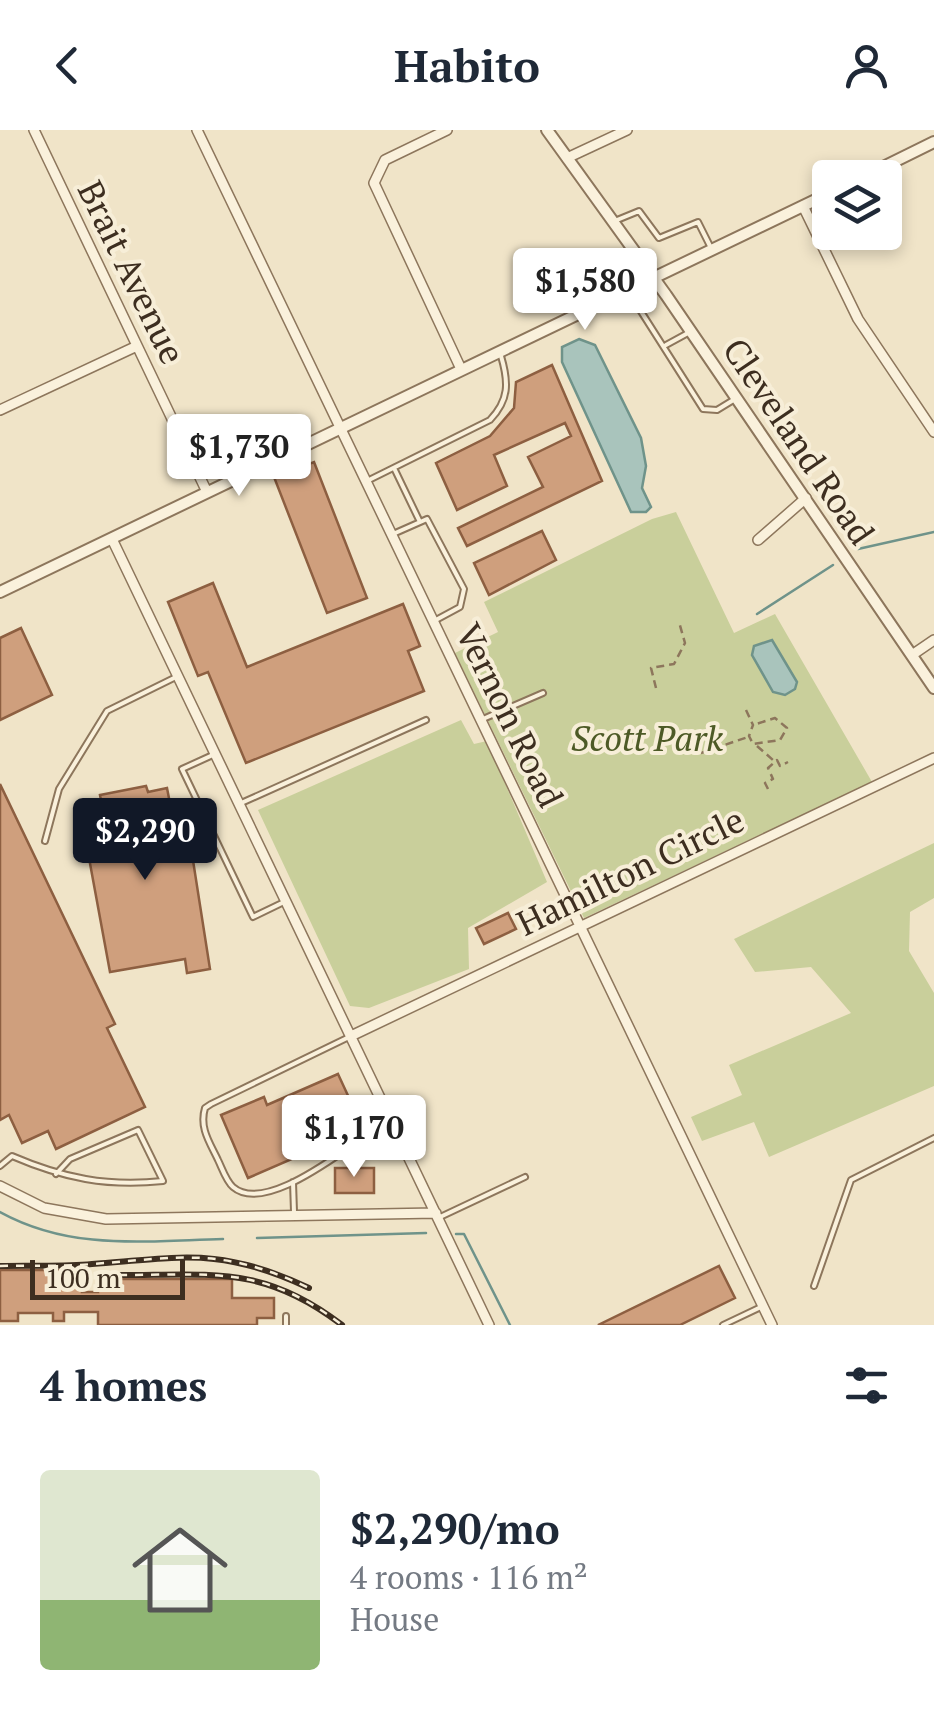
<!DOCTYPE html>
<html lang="en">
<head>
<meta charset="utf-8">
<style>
  body { margin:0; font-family:"PT Serif",serif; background:#f6f6f7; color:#1f2937; height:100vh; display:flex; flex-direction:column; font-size:38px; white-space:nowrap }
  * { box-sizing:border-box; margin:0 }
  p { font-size:32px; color:#747a83 }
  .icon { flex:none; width:55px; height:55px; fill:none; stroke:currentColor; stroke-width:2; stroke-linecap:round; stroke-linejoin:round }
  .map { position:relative; height:1195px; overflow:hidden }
  .side { display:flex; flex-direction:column; background:#fff; flex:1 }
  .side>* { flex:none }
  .buttons { position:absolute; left:812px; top:30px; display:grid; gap:20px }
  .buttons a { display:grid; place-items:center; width:90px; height:90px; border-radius:10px; background:#fff; box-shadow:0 5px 15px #0003; font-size:50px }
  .scale { position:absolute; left:30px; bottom:25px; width:155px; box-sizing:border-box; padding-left:10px; border:5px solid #3d2e20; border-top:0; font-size:28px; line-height:35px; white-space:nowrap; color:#3d2e20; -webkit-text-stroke:8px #f7eed8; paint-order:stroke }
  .price { position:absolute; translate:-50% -85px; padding:0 22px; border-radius:10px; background:#fff; color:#222; font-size:32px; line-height:65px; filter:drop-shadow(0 2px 5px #0008) }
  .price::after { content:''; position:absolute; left:50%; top:60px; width:30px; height:22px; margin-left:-15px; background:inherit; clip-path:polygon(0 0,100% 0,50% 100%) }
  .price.on { background:#111827; color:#fff }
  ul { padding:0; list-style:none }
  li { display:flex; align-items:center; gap:30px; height:250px; padding:0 40px }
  li span { display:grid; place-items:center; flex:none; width:280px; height:200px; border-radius:10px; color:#555 }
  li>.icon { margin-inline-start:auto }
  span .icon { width:120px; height:120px; fill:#fffc; stroke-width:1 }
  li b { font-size:42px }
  h2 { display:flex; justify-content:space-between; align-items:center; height:120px; padding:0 40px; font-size:42px }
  header { display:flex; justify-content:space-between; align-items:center; height:130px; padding:0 40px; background:#fff; font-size:45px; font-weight:700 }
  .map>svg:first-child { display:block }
</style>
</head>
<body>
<header><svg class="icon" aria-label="back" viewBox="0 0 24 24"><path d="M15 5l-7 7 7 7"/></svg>Habito<svg class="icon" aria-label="person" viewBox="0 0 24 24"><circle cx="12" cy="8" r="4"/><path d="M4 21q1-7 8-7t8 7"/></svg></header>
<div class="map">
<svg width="934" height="1195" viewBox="0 0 934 1195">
  <rect width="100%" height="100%" fill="#f0e4c8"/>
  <!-- green -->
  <path fill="#c9cf9b" d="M676 382 734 503 775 484 872 652 584 788 455 523 498 502 484 472 652 389Z
    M461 590 474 614 487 611 547 752 468 798 469 839 369 878 350 876 258 680Z
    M934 713V768L910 782 909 821 934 863V956L769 1027 754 992 702 1011 691 987 742 965 729 935 851 883 811 837 755 842 734 809Z"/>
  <!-- water -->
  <path fill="#a9c4bc" stroke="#6f938a" stroke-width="2.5" d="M579 209 595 215 641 308 646 336 642 358 651 377 646 382H631L562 232V217Z
    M772 510 797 552 795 559 785 565 773 562 752 525 754 516Z"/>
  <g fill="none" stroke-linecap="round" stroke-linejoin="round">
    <!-- stream -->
    <path stroke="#6f938a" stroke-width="2.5" d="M858 419 934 402
      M757 484 833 435
      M0 1082C71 1121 144 1111 223 1109
      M456 1104H464L510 1195
      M257 1108 426 1103"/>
  </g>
  <!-- building -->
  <path fill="#cf9f7d" stroke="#8d5f41" stroke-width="2.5" d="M552 235 602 351 467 416 458 398 543 357 528 327 571 306 565 293 494 325 507 356 457 380 436 333 490 306 514 278 516 252Z
    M314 332 367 468 327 483 274 347Z
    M542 401 556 430 489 465 474 433Z
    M213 453 247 537 403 474 420 516 408 521 424 561 246 633 208 542 198 546 168 472Z
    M21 498 52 565 0 590V508Z
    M0 654 115 894 107 898 145 977 56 1019 48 1001 22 1013 9 985 0 990Z
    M146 656 148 662 167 658 174 694 187 692 210 839 187 843 185 829 110 842 82 690 104 686 100 665Z
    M508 783 516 799 484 814 476 798Z
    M338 944 363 998 248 1048 221 985 264 967 267 975Z
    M335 1038H374V1063H335Z
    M719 1136 735 1168 680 1195H598Z
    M0 1140H82V1162H98L99 1149H232V1168H274V1188H257V1195H98V1182H64V1191H53V1183H18V1191H0Z"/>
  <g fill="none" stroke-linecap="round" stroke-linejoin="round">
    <!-- service casing -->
    <g stroke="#8d765c" stroke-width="8">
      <path id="service" d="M617 90 639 81 659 108 698 92 710 116
        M628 161 703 279 717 280 735 269
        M666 215 688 203
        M394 338 420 392
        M369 350 490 290C509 270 509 253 501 226
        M393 404 427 389 464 459 460 477 434 491
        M483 589 543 563
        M215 624 182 639 253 787 284 772
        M239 674 426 590
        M45 711 59 659 107 581 178 546
        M347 908 211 974 205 978C199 998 210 1013 218 1030 222 1038 226 1051 233 1057 262 1082 329 1031 353 1015
        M0 1036 12 1026C63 1048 107 1057 163 1051L138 1000 70 1029 56 1044
        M293 1052 294 1082
        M438 1088 525 1047
        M814 1156 851 1050 934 1008
        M286 1186V1195
        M723 1195 763 1176"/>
    </g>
    <!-- minor casing -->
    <g stroke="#8d765c" stroke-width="12">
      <path id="minor" d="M34 0 207 362
        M197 0 772 1195
        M447 0 385 30 374 53 461 239
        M567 28 627 0
        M803 76 858 189 934 302
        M0 280 137 216
        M112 409 489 1195
        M758 410 806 368
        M912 525 934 510
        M351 906 934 628
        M0 1056 44 1078 106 1089 436 1083"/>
    </g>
    <!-- tertiary casing -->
    <g stroke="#8d765c" stroke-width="14">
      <path id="tertiary" d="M547 0 666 165 934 558
        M861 48 934 12
        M0 462 830 63"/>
    </g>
    <!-- path -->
    <path stroke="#8d765c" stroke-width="2.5" stroke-dasharray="8 5" stroke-linecap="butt" d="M656 558 651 538 674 534 685 513 679 492
      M746 580 753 595 749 606 753 614 780 610 787 598 775 588 753 595
      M757 616 773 630
      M701 623 748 607
      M768 659 765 653 773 649 768 638 777 630 780 636 788 632"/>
    <!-- service -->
    <use href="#service" stroke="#faf1dc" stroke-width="4"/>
    <!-- minor -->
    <use href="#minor" stroke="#faf1dc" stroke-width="9"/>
    <!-- tertiary -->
    <use href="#tertiary" stroke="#faf1dc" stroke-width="10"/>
    <!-- rail casing -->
    <g stroke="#3d2e20" stroke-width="6">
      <path id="rail" d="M0 1136C31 1135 62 1137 92 1134 184 1127 222 1117 309 1158
        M119 1145C213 1145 264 1135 342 1195"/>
    </g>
    <!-- rail -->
    <use href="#rail" stroke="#f7eed8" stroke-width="2.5" stroke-dasharray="8" stroke-linecap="butt"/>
  </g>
  <g text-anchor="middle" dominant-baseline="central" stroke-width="8" stroke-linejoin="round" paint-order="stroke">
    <!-- street labels -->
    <g font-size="35" fill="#3d2e20" stroke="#f7eed8">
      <text transform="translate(132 142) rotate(64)">Brait Avenue</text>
      <text transform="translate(799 311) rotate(56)">Cleveland Road</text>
      <text transform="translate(510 585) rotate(64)">Vernon Road</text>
      <text transform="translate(630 741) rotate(-26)">Hamilton Circle</text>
    </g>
    <!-- park labels -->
    <g font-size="35" font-style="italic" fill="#4d5a26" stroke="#f7eed8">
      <text x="647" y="608">Scott Park</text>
    </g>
  </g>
</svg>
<div class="buttons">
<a><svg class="icon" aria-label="layers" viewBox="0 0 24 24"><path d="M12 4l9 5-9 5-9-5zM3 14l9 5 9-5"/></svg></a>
</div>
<div class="scale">100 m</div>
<b class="price" style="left:585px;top:203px">$1,580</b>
<b class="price" style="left:239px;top:369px">$1,730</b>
<b class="price on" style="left:145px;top:753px">$2,290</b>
<b class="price" style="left:354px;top:1050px">$1,170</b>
</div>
<section class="side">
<h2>4 homes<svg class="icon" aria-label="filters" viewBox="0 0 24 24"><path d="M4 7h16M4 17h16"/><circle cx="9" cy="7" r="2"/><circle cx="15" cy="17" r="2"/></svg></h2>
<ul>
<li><span style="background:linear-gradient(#dfe7d0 65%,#8fb573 0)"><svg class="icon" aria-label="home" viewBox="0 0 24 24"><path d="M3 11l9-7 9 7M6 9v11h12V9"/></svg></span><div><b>$2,290/mo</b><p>4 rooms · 116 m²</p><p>House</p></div></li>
</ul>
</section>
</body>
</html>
